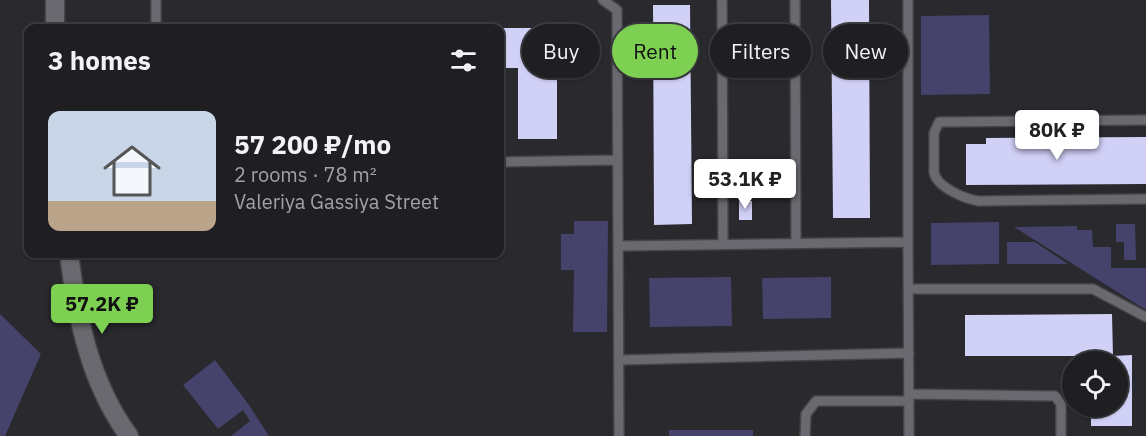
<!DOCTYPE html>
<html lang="en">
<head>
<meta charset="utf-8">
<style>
  body { margin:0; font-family:"IBM Plex Sans",sans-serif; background:#27272a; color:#f1f3f6; height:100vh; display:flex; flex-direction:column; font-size:22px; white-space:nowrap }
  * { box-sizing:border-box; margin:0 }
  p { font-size:20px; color:#a1a2a5 }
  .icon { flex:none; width:33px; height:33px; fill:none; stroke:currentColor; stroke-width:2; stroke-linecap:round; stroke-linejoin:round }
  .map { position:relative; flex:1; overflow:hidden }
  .panel { position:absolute; left:24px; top:24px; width:480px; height:234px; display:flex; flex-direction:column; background:#1f1f22; border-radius:12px; box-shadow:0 2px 4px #0004,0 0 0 2px #3c3d40 }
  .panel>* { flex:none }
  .hud { position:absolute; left:522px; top:24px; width:534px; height:54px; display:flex; gap:12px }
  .buttons { position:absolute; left:1062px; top:351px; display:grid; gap:12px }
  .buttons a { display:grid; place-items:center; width:66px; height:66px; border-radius:50%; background:#1f1f22; box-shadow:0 2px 4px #0004,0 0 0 2px #3c3d40; font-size:30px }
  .price { position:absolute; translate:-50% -51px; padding:0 14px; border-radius:6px; background:#fff; color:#222; font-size:20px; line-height:39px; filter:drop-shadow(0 2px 3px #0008) }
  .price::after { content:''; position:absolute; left:50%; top:36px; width:18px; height:14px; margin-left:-9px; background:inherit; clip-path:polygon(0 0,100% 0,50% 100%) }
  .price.on { background:#7ed053; color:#111 }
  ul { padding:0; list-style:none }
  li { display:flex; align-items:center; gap:18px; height:150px; padding:0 24px }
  li span { display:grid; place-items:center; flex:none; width:168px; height:120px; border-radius:12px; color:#555 }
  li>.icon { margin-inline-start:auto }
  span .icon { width:72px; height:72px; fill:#fffc; stroke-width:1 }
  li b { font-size:26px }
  h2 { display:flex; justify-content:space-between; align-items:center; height:72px; padding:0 24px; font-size:26px }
  .tag { padding:0 21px; border-radius:27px; background:#1f1f22; box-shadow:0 2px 4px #0004,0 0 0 2px #3c3d40; font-size:21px; line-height:54px }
  .tag.on { background:#7ed053; color:#111 }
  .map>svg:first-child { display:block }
</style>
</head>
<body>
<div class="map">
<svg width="1146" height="436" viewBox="0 0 1146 436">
  <rect width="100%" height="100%" fill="#29292e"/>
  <!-- green -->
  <path fill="#45426b" d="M989 15 990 94 921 95V16Z
    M574 221H608L607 332H573L574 270H561V234H574Z
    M999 222V264L931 265V223Z
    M1116 224H1135L1136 260H1124V242H1116Z
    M1077 226V230H1092L1093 247H1111V268H1146V310L1014 227Z
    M1007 242H1035L1068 264H1007Z
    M731 277 732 326 650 327 649 278Z
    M831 277V318L763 319 762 278Z
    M0 314 41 354 5 436H0Z
    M215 360 249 405 269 436H231L250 421 243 410 218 429 183 385Z
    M669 430H753V436H669Z"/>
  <!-- building -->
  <path fill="#d1d0f7" d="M831 0H869L870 218H833Z
    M653 5H690L692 224 654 225Z
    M500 28H538V69H557V139H518V68H500Z
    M1146 137V184L966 185V144H986V138Z
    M739 201H752V220H739Z
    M1112 314 1113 356 1132 355V426H1091V406H1118V362H1091V356H965V315Z"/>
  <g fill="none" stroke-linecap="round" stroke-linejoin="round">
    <!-- lane casing -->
    <g stroke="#444448" stroke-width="12">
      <path id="lane" d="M156 0V28
        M603 0 617 10 619 436
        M722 0 723 244
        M795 0 796 244
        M908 0V242
        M1146 120 939 122 934 133V172C936 187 965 199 979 201L1146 199
        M500 162 618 160
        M618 246 908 242 909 436
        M908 289H1093L1146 317
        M619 360 909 353
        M909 394 1055 396 1061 404V436
        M805 436 806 414 816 401H909"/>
    </g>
    <!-- street casing -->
    <g stroke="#444448" stroke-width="21">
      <path id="street" d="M55 0V28
        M69 254C77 318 90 383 129 436"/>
    </g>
    <!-- lane -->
    <use href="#lane" stroke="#69696f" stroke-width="9"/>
    <!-- street -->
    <use href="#street" stroke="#69696f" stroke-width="18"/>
  </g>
</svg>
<div class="buttons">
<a><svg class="icon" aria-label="locate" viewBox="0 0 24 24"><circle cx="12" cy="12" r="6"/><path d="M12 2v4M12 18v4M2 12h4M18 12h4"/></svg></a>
</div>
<b class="price" style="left:1057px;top:161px">80K ₽</b>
<b class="price" style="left:745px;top:210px">53.1K ₽</b>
<b class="price on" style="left:102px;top:335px">57.2K ₽</b>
<div class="hud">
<a class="tag">Buy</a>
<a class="tag on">Rent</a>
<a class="tag">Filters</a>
<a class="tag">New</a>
</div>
<section class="panel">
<h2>3 homes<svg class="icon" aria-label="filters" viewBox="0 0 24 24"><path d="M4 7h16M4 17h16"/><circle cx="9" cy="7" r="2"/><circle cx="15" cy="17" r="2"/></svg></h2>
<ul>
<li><span style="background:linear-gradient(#c9d6e8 75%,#b9a48a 0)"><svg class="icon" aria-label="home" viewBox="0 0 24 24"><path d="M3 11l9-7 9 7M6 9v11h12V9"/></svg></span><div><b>57 200 ₽/mo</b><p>2 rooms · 78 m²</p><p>Valeriya Gassiya Street</p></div></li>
</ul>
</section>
</div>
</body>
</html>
